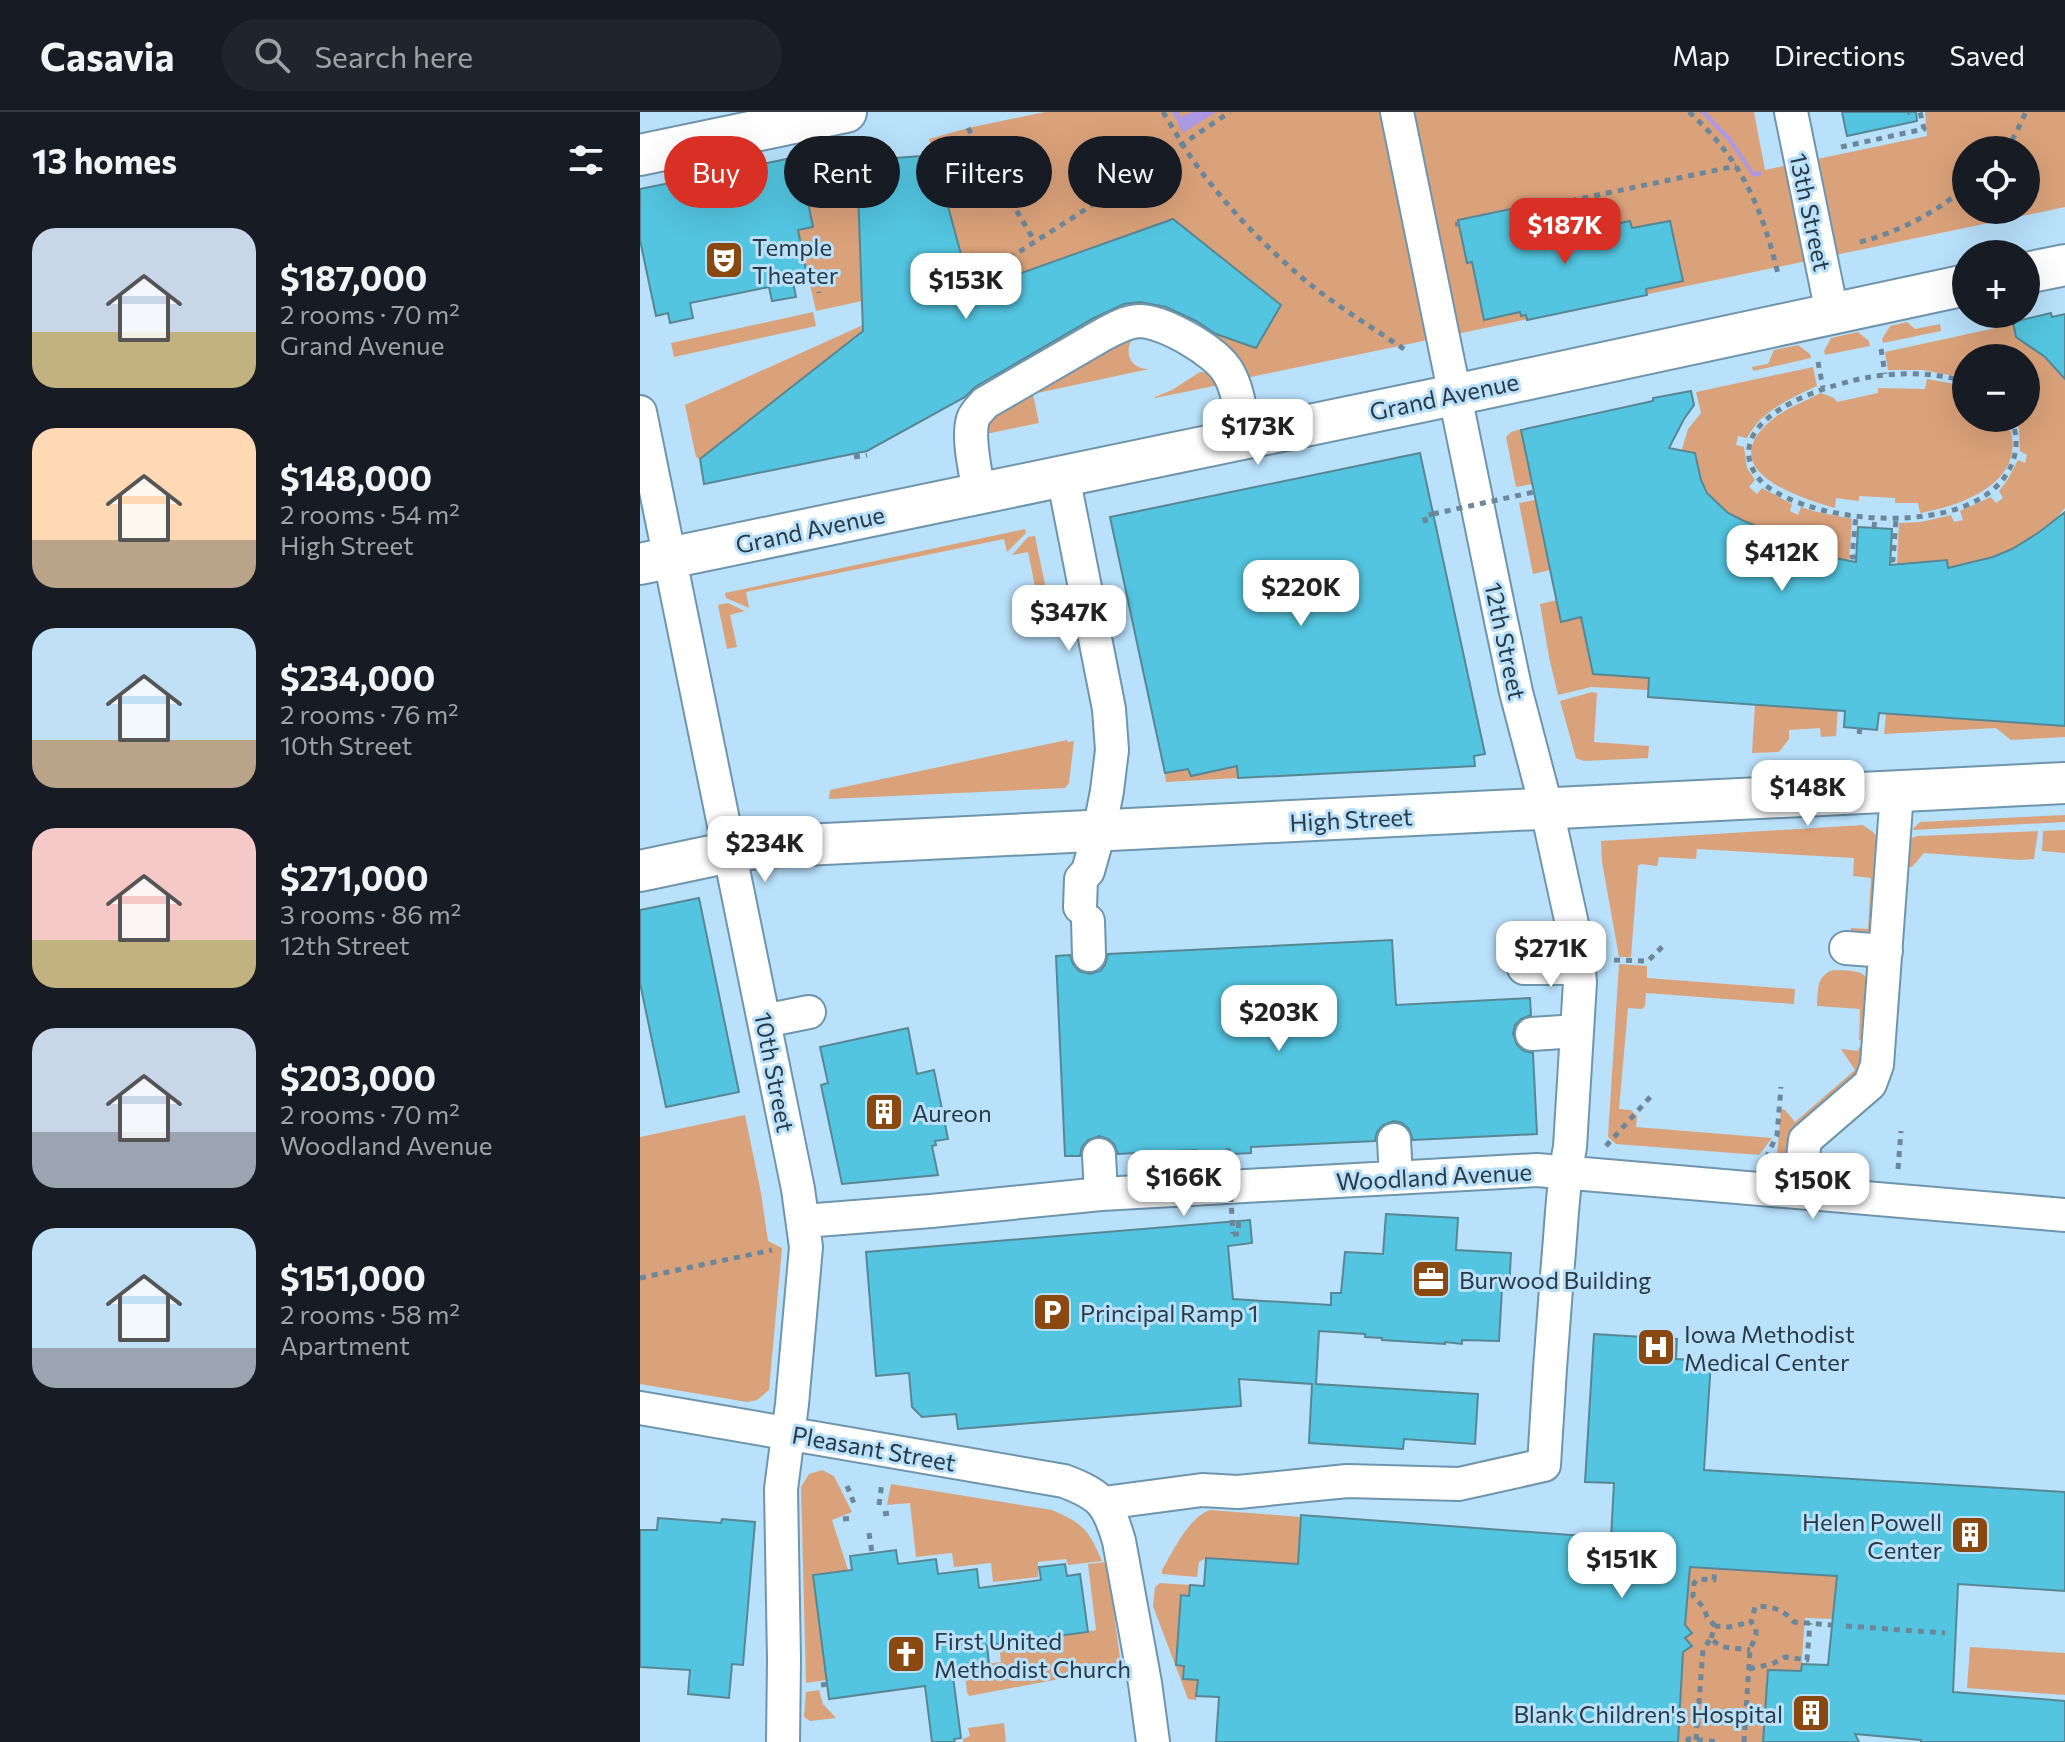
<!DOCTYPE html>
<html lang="en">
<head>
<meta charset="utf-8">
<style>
  body { margin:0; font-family:Commissioner,sans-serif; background:#20242c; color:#f1f3f6; height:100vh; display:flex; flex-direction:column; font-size:30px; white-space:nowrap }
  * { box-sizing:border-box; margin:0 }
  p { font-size:26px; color:#9ea1a6 }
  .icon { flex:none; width:44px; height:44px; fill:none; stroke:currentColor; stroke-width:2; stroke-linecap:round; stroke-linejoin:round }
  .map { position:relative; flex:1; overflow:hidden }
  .side { display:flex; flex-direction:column; background:#171b24; width:640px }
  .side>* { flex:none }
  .banner { position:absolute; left:24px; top:24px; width:760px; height:72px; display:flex; gap:16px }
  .buttons { position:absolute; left:1312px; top:24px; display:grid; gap:16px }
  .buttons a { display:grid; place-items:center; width:88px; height:88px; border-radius:50%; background:#171b24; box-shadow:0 8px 32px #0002; font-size:40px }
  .price { position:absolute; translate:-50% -68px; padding:0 18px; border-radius:16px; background:#fff; color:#222; font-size:26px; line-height:52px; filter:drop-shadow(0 2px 4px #0008) }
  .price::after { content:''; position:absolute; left:50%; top:48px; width:24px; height:18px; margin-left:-12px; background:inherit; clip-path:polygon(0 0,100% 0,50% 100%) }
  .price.current { background:#d93025; color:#fff }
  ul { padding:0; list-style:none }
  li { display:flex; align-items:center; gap:24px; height:200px; padding:0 32px }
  li span { display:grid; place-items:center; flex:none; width:224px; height:160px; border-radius:24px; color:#555 }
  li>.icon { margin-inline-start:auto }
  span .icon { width:96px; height:96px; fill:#fffc; stroke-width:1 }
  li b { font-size:34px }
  h2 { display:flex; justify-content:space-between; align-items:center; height:96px; padding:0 32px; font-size:34px }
  .pill { padding:0 28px; border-radius:36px; background:#171b24; box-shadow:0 8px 32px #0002; font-size:28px; line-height:72px }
  .pill.current { background:#d93025; color:#fff }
  header { display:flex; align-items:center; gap:48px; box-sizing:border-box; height:112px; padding:0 40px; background:#171b24; border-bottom:2px solid #363941 }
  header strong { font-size:38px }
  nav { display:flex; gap:44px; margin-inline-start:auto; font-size:28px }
  .search { width:560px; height:72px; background:#20242c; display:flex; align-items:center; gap:20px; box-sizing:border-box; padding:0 28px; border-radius:44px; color:#9ea1a6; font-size:30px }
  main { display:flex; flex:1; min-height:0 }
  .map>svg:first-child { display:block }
</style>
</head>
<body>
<header>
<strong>Casavia</strong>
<div class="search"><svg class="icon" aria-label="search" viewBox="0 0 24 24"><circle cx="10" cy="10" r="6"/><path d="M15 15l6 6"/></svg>Search here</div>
<nav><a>Map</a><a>Directions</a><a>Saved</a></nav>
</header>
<main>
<section class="side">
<h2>13 homes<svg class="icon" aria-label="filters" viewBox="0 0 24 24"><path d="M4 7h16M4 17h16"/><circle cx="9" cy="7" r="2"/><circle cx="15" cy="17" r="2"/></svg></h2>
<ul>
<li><span style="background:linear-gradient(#c9d6e8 65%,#c2b280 0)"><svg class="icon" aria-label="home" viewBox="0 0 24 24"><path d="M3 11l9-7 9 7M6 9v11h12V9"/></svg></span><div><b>$187,000</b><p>2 rooms · 70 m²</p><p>Grand Avenue</p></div></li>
<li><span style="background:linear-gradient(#ffd9b3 70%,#b9a48a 0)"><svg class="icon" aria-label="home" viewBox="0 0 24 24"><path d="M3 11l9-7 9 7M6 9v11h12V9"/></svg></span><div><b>$148,000</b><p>2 rooms · 54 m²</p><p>High Street</p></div></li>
<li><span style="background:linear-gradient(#bfe0f5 70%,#b9a48a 0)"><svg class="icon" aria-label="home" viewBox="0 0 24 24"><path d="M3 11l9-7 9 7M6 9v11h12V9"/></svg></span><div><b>$234,000</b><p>2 rooms · 76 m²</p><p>10th Street</p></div></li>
<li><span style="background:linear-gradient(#f6c9c9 70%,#c2b280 0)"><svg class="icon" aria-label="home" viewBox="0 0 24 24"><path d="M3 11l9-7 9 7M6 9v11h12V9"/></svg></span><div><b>$271,000</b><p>3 rooms · 86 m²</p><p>12th Street</p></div></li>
<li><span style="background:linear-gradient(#c9d6e8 65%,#9aa5b1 0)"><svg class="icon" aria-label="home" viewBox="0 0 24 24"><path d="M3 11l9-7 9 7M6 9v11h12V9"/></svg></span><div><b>$203,000</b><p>2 rooms · 70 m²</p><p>Woodland Avenue</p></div></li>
<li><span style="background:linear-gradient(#bfe0f5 75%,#9aa5b1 0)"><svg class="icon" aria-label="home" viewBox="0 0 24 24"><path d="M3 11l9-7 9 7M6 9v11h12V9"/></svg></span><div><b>$151,000</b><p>2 rooms · 58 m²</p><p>Apartment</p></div></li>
</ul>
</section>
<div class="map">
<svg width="1425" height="1630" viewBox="0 0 1425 1630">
  <rect width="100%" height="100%" fill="#b9e1fb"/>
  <!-- green -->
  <path fill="#daa27a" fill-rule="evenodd" d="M405 0H1114L1125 58 1287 24 1285 0H1425V95L611 265C603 260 601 252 595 244 587 233 576 225 565 218L616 236 641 193 533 107 331 179 289 27 328 16ZM1326 38H1386V98H1326Z
    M217 49 222 189 176 199 158 118 172 115 152 72 150 60 191 52Z
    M173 200 176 214 34 245 31 231Z
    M1267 210 1275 217 1300 212 1301 219 1243 231 1242 227 1250 214Z
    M1374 212 1425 268V396C1396 432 1352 448 1308 456L1306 448 1257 452 1259 411 1281 410 1311 403 1314 410 1323 408 1320 399 1351 385 1356 391 1363 386 1359 379 1368 367 1378 348 1385 351 1387 343 1380 339 1379 318 1376 306H1386V246H1326V266L1282 258H1248L1245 240Z
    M223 213V219L60 347 56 345 45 293Z
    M1218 220 1229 229 1230 234 1185 243 1184 239 1191 226Z
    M494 224C483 239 489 257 509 257L393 282 399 311 346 322 351 301Z
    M1158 233 1170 242 1171 246 1113 259 1112 255 1128 252 1134 238Z
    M1173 255 1177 274C1151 286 1121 299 1107 326L1098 324 1096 333 1104 335 1107 356 1115 368 1109 375 1117 382 1122 376 1152 392 1150 399 1158 403 1161 395 1173 399 1212 407 1209 448 1131 432 1134 421C1091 407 1060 390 1055 341L1043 340 1042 337 1048 317 1061 301 1056 280Z
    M560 260 570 261 579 273 515 286V285L532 278Z
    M1287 267 1326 274V306H1366C1394 367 1326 393 1280 401L1278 391H1255V386L1219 384V389L1196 386 1195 396C1161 386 1076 360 1127 312 1142 298 1163 290 1181 281L1194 286 1197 290 1238 281V276L1285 277Z
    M881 317 892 372 876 375 866 325 871 320Z
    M895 388 910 458 893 462 879 391Z
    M385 417 386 421 367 440 364 427 106 480 109 496 86 486 85 481Z
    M395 424 408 487 398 489 388 440 372 443 388 425Z
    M917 488 922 509 941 505 953 562 1009 566 1008 578 951 575 918 583 909 545 900 492Z
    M88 491 105 499 90 503 97 535 87 537 78 493Z
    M1199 579 1196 624 1181 625 1180 616 1149 618V627L1139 640 1112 641 1115 593 1184 598Z
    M952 580 957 581 954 630 1009 634 1008 646 944 649 936 646 920 589Z
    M1248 583 1260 603 1425 614V625L1371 628 1356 616 1244 622Z
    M427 628 428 630 434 629 429 671 425 676 189 687 190 678Z
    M597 654 598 666 526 670 525 661 548 657 551 664Z
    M1425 703V710L1272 718 1280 710Z
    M1223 713 1233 720 1239 728 1233 822 1211 829V816L1228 817 1231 766 1213 764 1214 746 1057 737 1056 747 1019 745 1017 754 1001 752 998 754 991 845H979L962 750 961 729Z
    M1425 718V741L1402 739 1403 719Z
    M1398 719 1394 747 1380 748 1284 741 1272 755H1267L1268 727 1278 724Z
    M979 852 1007 854V866L1155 877 1154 892 1006 881 1005 894 1002 897 988 896 979 997 991 998 997 1004 996 1015 1132 1026 1119 1043 976 1032 968 1025Z
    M1193 858C1206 859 1223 856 1229 870L1225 928H1219L1220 897 1177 894C1178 878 1176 864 1193 858Z
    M1219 935 1224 936 1221 960 1149 1025 1148 1045 1137 1044 1141 997 1145 998 1155 1010 1215 958 1201 937 1218 939Z
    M105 1003 121 1081 128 1129 142 1136 129 1278 117 1288 107 1290 0 1272V1025Z
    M182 1358 194 1364 212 1400 192 1408 208 1458 173 1463 187 1568 166 1571 161 1375 169 1362Z
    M251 1372 412 1398C444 1412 448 1417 462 1449L428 1453 426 1447 398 1450V1465L353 1470 351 1451 314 1455 312 1441 276 1445 270 1391 247 1393Z
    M570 1398 661 1405 658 1452 566 1446 559 1450 557 1465 522 1462V1458C533 1439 549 1405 570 1398Z
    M467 1450 480 1546 478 1553 472 1557 329 1584 327 1580 324 1555 361 1550 359 1531 456 1518 448 1452Z
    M1050 1455 1197 1464 1193 1507 1165 1506 1161 1559 1129 1558 1123 1630H1038L1043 1540 1051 1534 1045 1526 1052 1521 1045 1513Z
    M520 1471 550 1473 549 1484 542 1483 544 1554 558 1568 556 1588 548 1587 513 1494 515 1475Z
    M1330 1535 1425 1541V1583L1327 1576Z
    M179 1578 183 1592 196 1606 170 1609 164 1605 166 1580Z
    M364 1611 366 1630H323V1627L330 1624 328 1616Z"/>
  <!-- water -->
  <path fill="#ad98e3" d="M532 0H539L540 5 553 0H576L543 21Z
    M1060 0H1066L1091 26 1114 60 1121 59 1122 63 1113 65 1088 29Z"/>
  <!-- building -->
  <path fill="#53c5e0" stroke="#588794" stroke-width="2" d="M1202 0H1276L1277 9 1207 24Z
    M294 43 331 179 533 107 641 193 616 236 576 222 556 209 526 195 500 190 484 192 454 206 335 275 325 285 227 339 64 372 60 347 223 219 217 49Z
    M147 47 152 72 164 70 173 115 158 118 168 167 153 170 156 185 132 189 129 175 50 191 53 206 30 211 28 201 16 204 0 128V77Z
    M871 97 879 132 990 109 992 116 1030 109 1043 169 1006 177 1007 183 887 208 886 203 881 204 880 200 844 208 832 150 827 151 818 108Z
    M1411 201 1412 205 1425 202V267L1405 245 1376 225 1373 210Z
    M1051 279 1054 293 1044 307 1029 336 1055 341 1061 368 1067 381 1088 401 1104 409 1134 421 1131 434 1216 450 1218 415 1252 417 1250 453 1307 448 1308 456 1353 445 1372 437 1398 421 1425 400V614L1239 601 1237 618 1204 615 1205 599 1008 585 1009 566 953 562 941 505 921 510 881 318 1013 289V286Z
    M780 341 845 642 834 644 835 654 598 666 597 654 551 664 548 657 525 661 470 405Z
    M59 786 99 980 26 995 0 871V798Z
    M752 828 756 893 890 886 891 903 881 907 875 913 873 922 877 933 884 939 893 941 897 1022 773 1028 769 1017 762 1011 754 1009 743 1013 737 1020 735 1029 611 1035V1041L556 1044V1038L478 1042 474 1032 468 1027 459 1024 448 1028 442 1035 440 1044H425L416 844 430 843 433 852 439 859 450 862 460 859 465 853 468 842Z
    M268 916 277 962 294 958 308 1027 295 1029 296 1033 292 1034 298 1063 202 1072 181 973 188 971 180 935Z
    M746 1102 818 1106 816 1138 871 1141 869 1178 862 1177 859 1229 822 1228V1232L805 1230V1232L742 1228V1226L725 1225V1222L679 1219 676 1272 838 1282 835 1332 764 1327 763 1337 669 1331 672 1272 599 1267 601 1294 318 1317 316 1302 282 1305 272 1295 269 1261 236 1264 226 1140 610 1108 612 1131 588 1134 593 1187 691 1193V1181H701L705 1140 743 1142Z
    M954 1222 1037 1227 1036 1247 1071 1249 1064 1358 1425 1380V1479L1318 1472 1313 1580 1425 1589V1630H1281V1628L1215 1622 1219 1630H1123L1128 1558 1161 1559 1162 1552 1188 1553 1197 1464 1050 1455 1045 1513 1052 1521 1045 1526 1052 1534 1043 1540 1038 1630H576L579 1585 556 1584 558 1568 543 1567 544 1554 536 1553 541 1483 549 1484 550 1473 564 1474 566 1446 658 1452 661 1403 971 1426 974 1371 945 1370Z
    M18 1406 81 1411 82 1407 115 1410 103 1553 92 1552 89 1586 48 1582 50 1558 0 1555V1418H17Z
    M256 1438 258 1452 296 1447 298 1462 337 1457 339 1476 401 1468 399 1455 425 1452 427 1464 440 1462 448 1520 347 1533 349 1552 312 1557 321 1626 314 1627 315 1630H292L285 1574 189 1587 173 1463 212 1458 210 1444Z"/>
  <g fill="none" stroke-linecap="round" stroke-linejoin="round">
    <!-- minor casing -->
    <g stroke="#6f95ad" stroke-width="36">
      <path id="minor" d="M1151 0 1192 201
        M0 300 158 1077 166 1135 152 1292 141 1377 144 1548 143 1630
        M423 364 469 597 472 638 467 679 459 720 448 759 441 767 440 795
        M339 381C336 361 327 326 333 307 335 301 341 296 345 291L464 222C475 216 486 210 498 209 522 208 576 239 588 260 599 278 601 305 605 325
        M448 809 449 843
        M1206 836 1246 839
        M884 856H939
        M124 909 169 900
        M892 922 937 919
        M754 1028 756 1066
        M459 1043 461 1082
        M1159 1080 1165 1028 1230 972 1237 953 1257 680
        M164 1109 291 1099 461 1082 897 1058 1425 1103
        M0 1296 424 1369C461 1383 468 1391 479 1429L505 1571 513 1630
        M464 1391 562 1378 598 1380 707 1369 819 1372 904 1353C908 1281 913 1210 919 1139 922 1104 923 1070 930 1035L940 870 937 835 907 698 876 580 859 499 757 0"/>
    </g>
    <!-- major casing -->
    <g stroke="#6f95ad" stroke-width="44">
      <path id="major" d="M0 43 206 0
        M1386 161 1425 153
        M0 452 814 283 1326 173
        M0 759 90 740 124 735 1425 671"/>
    </g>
    <!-- path -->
    <path stroke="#6c8799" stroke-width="5" stroke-dasharray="6 6" stroke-linecap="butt" d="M523 0C533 16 542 32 552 47 584 92 624 134 666 169 698 195 733 216 767 239
      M1049 0C1101 47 1122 95 1138 162
      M1267 1 1269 0
      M328 16 395 130
      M1201 35 1284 17 1280 0
      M1365 38 1375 23 1386 0
      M872 101 1096 54
      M815 112H819
      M1220 130C1259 120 1295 101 1326 75
      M176 168 179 181
      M329 172 443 99 590 0
      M1241 237 1245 262
      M1178 250 1183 276
      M1326 270C1296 260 1260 260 1230 265 1194 271 1102 298 1109 346 1111 356 1116 365 1124 372 1175 414 1333 426 1369 358 1378 342 1378 323 1371 306
      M214 345 227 343
      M786 411 784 404 793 402
      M1234 416 1235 406
      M1216 445H1212L1216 404
      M1250 448H1253L1256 407
      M1219 622 1220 616
      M974 848 1008 849 1025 832
      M966 1034 1012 983
      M1126 1046 1137 1023 1141 975
      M1258 1057 1261 1019
      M593 1122H599L598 1104
      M0 1166 132 1138
      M207 1374 216 1396
      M239 1393 242 1370
      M243 1402 254 1400
      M203 1407 215 1406
      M229 1421 232 1441
      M1075 1514 1067 1505 1064 1496 1053 1484 1054 1471 1058 1467 1074 1468 1075 1457
      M1206 1514 1305 1521
      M1071 1526 1075 1514 1089 1515 1111 1510
      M1109 1557 1132 1552 1145 1545 1167 1548 1170 1511
      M181 1573 188 1572
      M1056 1628 1063 1538 1071 1526C1081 1539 1096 1535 1110 1538
      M1048 1630V1627L1081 1630
      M1104 1630 1110 1538 1116 1523V1517L1111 1510 1115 1495C1131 1493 1144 1498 1154 1510L1192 1513"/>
    <!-- minor -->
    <use href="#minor" stroke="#fff" stroke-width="32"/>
    <!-- major -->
    <use href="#major" stroke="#fff" stroke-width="40"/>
    <!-- path-bridge -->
    <path stroke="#6c8799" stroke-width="5" stroke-dasharray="6 6" stroke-linecap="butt" d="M793 402 894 380
      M588 1036 593 1122"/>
  </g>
  <!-- icons -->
  <defs>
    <g id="theatre-square" transform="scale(2)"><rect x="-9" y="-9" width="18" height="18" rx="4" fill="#894910" stroke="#b9e1fb"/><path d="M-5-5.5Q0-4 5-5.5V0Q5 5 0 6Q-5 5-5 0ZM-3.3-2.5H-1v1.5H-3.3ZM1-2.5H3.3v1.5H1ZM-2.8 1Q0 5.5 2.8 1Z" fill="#fff"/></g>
    <g id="building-square" transform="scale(2)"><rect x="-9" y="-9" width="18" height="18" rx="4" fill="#894910" stroke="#b9e1fb"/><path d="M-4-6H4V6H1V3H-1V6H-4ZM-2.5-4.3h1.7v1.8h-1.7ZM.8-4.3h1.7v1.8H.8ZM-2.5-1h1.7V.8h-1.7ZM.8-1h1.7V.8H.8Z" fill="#fff"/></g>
    <g id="office-square" transform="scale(2)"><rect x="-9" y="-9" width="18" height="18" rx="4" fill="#894910" stroke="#b9e1fb"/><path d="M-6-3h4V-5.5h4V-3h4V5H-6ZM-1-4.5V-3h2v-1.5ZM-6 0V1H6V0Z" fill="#fff"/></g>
    <g id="parking-square" transform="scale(2)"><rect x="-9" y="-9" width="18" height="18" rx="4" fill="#894910" stroke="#b9e1fb"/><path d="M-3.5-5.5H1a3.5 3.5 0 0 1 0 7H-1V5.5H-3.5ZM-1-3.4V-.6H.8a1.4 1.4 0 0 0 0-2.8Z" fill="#fff"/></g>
    <g id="hospital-square" transform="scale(2)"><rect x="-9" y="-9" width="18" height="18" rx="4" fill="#894910" stroke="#b9e1fb"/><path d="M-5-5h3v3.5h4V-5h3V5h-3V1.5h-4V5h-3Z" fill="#fff"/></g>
    <g id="church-square" transform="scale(2)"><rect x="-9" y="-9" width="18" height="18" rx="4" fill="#894910" stroke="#b9e1fb"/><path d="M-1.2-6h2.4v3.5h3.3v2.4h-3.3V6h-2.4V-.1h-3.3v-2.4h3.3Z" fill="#fff"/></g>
  </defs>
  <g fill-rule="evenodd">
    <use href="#theatre-square" x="84" y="148"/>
    <use href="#building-square" x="244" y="1000"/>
    <use href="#office-square" x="791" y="1167"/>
    <use href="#parking-square" x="412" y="1200"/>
    <use href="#hospital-square" x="1016" y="1235"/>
    <use href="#building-square" x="1330" y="1423"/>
    <use href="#church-square" x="266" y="1542"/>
    <use href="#building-square" x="1171" y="1601"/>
  </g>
  <g text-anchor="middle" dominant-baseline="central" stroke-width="6" stroke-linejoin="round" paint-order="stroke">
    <!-- street labels -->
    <g font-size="24" fill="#2a3a45" stroke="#b9e1fb">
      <text transform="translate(1171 100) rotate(78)">13th Street</text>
      <text transform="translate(804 284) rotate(-12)">Grand Avenue</text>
      <text transform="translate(170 417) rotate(-12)">Grand Avenue</text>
      <text transform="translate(866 529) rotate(78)">12th Street</text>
      <text transform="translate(711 707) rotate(-3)">High Street</text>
      <text transform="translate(135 960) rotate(79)">10th Street</text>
      <text transform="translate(794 1064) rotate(-3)">Woodland Avenue</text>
      <text transform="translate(234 1336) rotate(10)">Pleasant Street</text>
    </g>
    <!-- poi labels -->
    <g font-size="24" fill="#2a3a45" stroke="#b9e1fb" text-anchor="start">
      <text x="112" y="134">Temple<tspan x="112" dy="28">Theater</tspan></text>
      <text x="272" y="1000">Aureon</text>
      <text x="819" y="1167">Burwood Building</text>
      <text x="440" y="1200">Principal Ramp 1</text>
      <text x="1044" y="1221">Iowa Methodist<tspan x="1044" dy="28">Medical Center</tspan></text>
      <text x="1302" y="1409" text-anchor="end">Helen Powell<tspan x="1302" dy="28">Center</tspan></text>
      <text x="294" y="1528">First United<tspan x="294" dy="28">Methodist Church</tspan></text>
      <text x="1143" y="1601" text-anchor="end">Blank Children's Hospital</text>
    </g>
  </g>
</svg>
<div class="buttons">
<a><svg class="icon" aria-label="locate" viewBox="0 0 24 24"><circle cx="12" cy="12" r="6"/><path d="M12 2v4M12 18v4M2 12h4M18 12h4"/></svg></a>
<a>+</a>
<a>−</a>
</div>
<b class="price current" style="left:925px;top:154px">$187K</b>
<b class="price" style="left:326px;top:209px">$153K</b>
<b class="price" style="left:618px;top:355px">$173K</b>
<b class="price" style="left:1142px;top:481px">$412K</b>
<b class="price" style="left:661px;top:516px">$220K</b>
<b class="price" style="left:429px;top:541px">$347K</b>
<b class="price" style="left:1168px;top:716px">$148K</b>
<b class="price" style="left:125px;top:772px">$234K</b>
<b class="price" style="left:911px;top:877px">$271K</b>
<b class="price" style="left:639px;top:941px">$203K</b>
<b class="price" style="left:544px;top:1106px">$166K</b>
<b class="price" style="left:1173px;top:1109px">$150K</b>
<b class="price" style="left:982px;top:1488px">$151K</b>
<div class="banner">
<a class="pill current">Buy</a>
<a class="pill">Rent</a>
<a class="pill">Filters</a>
<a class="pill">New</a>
</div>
</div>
</main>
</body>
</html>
